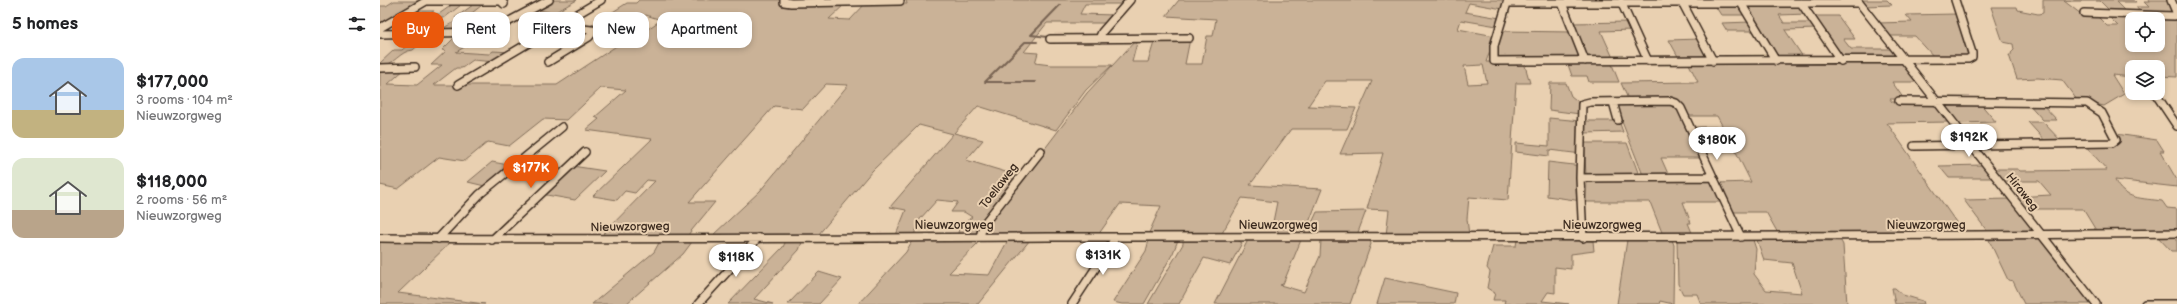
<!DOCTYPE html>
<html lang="en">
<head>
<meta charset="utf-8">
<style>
  body { margin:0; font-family:"Balsamiq Sans",sans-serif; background:#f2f2f2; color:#202124; height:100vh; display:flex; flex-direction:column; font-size:15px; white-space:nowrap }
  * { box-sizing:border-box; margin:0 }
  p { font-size:13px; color:#757577 }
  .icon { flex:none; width:22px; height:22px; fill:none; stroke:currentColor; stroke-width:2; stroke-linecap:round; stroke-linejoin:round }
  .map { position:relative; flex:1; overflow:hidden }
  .details { display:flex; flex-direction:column; background:#fff; width:380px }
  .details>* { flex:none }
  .guide { position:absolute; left:12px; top:12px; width:380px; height:36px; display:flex; gap:8px }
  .tools { position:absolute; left:1745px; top:12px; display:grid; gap:8px }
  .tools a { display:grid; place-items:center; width:40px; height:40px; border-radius:8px; background:#fff; box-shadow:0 2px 6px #0003; font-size:20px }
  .price { position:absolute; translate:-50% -34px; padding:0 9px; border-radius:14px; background:#fff; color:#222; font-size:13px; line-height:26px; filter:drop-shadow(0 1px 2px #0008) }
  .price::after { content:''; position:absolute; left:50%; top:24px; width:12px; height:9px; margin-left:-6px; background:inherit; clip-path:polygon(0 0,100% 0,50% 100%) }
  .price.selected { background:#ea580c; color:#fff }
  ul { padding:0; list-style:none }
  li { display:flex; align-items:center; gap:12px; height:100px; padding:0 12px }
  li span { display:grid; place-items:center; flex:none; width:112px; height:80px; border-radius:12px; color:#555 }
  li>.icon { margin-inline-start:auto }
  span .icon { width:48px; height:48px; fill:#fffc; stroke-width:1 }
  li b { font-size:17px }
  h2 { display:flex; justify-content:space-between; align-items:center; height:48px; padding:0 12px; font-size:17px }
  .chip { padding:0 14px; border-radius:12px; background:#fff; box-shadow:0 2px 6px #0003; font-size:14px; line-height:36px }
  .chip.selected { background:#ea580c; color:#fff }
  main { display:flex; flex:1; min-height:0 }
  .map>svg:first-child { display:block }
</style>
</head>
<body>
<main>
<section class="details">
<h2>5 homes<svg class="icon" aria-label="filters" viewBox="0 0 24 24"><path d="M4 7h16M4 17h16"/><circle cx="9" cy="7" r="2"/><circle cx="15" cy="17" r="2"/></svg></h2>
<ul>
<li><span style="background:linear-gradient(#a9c7e8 65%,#c2b280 0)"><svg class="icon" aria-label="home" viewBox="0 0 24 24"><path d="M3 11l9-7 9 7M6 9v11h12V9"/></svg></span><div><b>$177,000</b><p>3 rooms · 104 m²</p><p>Nieuwzorgweg</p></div></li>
<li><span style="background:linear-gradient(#dfe7d0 65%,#b9a48a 0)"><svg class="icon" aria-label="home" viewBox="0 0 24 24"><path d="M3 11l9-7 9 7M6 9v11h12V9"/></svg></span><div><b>$118,000</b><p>2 rooms · 56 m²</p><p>Nieuwzorgweg</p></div></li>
</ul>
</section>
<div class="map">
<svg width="1797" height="304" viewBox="0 0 1797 304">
  <rect width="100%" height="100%" fill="#e9d0b1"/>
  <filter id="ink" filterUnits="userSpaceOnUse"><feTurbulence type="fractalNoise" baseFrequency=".025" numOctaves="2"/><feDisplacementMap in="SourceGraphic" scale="8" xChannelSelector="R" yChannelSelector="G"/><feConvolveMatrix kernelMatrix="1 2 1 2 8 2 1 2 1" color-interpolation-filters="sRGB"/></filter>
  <g filter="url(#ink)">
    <!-- green -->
    <path fill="#cab297" stroke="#826e5a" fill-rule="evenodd" d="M172 0H197L174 13 155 9Z
      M259 0H399L403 4 466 3 449 19 470 20 486 3 527 4 526 0H748L744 4H705L700 14 735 15 727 23H667L644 52 658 53 655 63 671 65H732L706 90 676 130 598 106 574 133 603 140 586 160 639 176 597 234H578L579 226 592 217 584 212H571L578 202 557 200 540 219 534 235H516L526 210 510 207 573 134 539 125 492 171 438 235H333L380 191 468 85 446 84 423 109 394 106 309 202H335L307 236 220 237 275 181 267 180 255 193 245 191 237 200 213 196 272 139 206 130 219 119 215 117 246 90 221 88 187 120 163 119 129 146 108 142 85 161 59 157 18 189 0 185V69L26 68 8 84 37 85 62 65H51L66 51 62 50 77 35H105L76 52 109 54 113 51 131 52 115 62 93 60 82 68H76L54 85H177L244 41 259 35 281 20 266 15 239 32 207 28 247 3H256Z
      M799 0H1126L1123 9 1089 3 1085 12 1120 18 1117 26 1081 20 1078 29 1115 36 1106 62H1144L1150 83H1136L1128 200 1089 197 1087 219 1089 235H1006L1009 210 987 209 1003 153 960 154 992 81H945L928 106 976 108 967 129H911L870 185 942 189 924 235H900L893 222 897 202 862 198 841 235H768L781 206 740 204 718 235 605 234 604 229 707 93 756 40 758 39 752 62H768L775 39H810L805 64H822L827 36H833L836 19 786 16ZM1103 65 1107 83 1088 84 1084 66Z
      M1480 0H1507L1512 5 1485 6Z
      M1663 0H1754L1756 2H1736L1747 13H1732L1720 1H1684L1701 14H1715L1727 26H1738L1727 15 1752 16 1755 19H1752V45H1778V19H1771L1767 16 1797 17V77L1778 76V67H1752V77L1732 75 1744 94 1724 106 1697 100 1682 80 1658 78 1637 79 1629 55H1632L1631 53 1634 50 1633 44 1623 42 1611 7H1637L1638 10 1658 14 1663 13Z
      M1769 0H1790L1795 13 1762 14 1756 7H1769L1764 2H1770Z
      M14 1H45L0 27V6H6Z
      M76 2H85L64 18H20L32 11H54L51 13 59 14Z
      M97 2H106L88 16 107 19 84 33H54L80 19 75 18Z
      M1334 4H1357L1367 15H1341Z
      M1365 5H1420L1427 14 1399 15 1404 23H1433L1438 29 1405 30 1425 60 1397 59Z
      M1577 14 1588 56 1555 58 1535 36H1508L1498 23 1532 22 1526 15Z
      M1432 16H1458L1475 39H1463L1471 49H1512L1518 56 1463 59Z
      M159 22 178 25 161 35 142 32Z
      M1249 22 1252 30 1221 31 1234 60 1207 59 1192 23Z
      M1371 22 1377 31H1347L1342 23Z
      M196 29 211 31 192 46 176 43Z
      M1121 31 1192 32 1203 58H1116L1117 41Z
      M38 36H49L33 50C19 51 14 66 0 66V63L14 50H22Z
      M1319 39 1329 57 1300 60 1289 40Z
      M1187 62H1231L1239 82H1209L1207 76H1192Z
      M1308 62H1517L1523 63 1538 82H1512L1524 99H1510L1512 102 1553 103 1569 122 1507 123 1585 235H1399L1386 212H1351L1338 183 1371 182 1350 140H1319L1312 127H1343L1337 116H1307L1301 105 1249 101 1241 83 1318 82Z
      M1170 83H1186L1191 96 1200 103V114L1169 110Z
      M1599 102 1616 122 1577 123 1563 105 1565 103Z
      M1295 103 1323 158H1281L1289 176 1263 175 1235 104Z
      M1648 103H1661L1677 120H1663Z
      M1169 118 1201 121 1202 154 1169 150V156L1136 152V143L1169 146Z
      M1204 121H1239L1243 132 1204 133Z
      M1648 122H1663L1682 142H1666Z
      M1736 134 1777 140 1784 151H1780L1797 180V187L1735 180C1743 200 1763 198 1782 201L1787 208 1797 209V231L1717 232 1703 209H1645L1635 197 1671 195 1659 181H1623L1613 169H1638L1640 171 1727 170 1704 144 1734 145 1739 141Z
      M1204 143H1247L1259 175H1208L1206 174Z
      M112 162 134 166 109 187 88 182Z
      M1168 162 1202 166V201L1167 196Z
      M1604 165 1614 178H1569L1559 166Z
      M192 166 225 171 195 200 161 194Z
      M1207 180H1331L1343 202H1303L1311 223H1308L1313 235H1283L1270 202H1206Z
      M1631 199 1653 228 1652 232 1610 235 1584 200Z
      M986 211 977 235 931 233 930 227 937 212Z
      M1777 236 1797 237V251H1791Z
      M1657 237 1661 239 1713 304H1644L1633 281 1628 280 1609 240Z
      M533 239H599L597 244 569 273 609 275 628 240H650L598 304H478L526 252Z
      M803 239 857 240 862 243 850 265 824 258 799 304H768L803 244Z
      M423 240 419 250 374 299 393 304H348L403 247 406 241Z
      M769 240H798L793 253 764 304H742L733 302 766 251Z
      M868 240H921L903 284 900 285 924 292 940 256 941 240H990L991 244 970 304H835Z
      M1137 240 1213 241 1214 251 1191 254V269L1175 267V293L1168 292 1162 301 1189 304H1124L1125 300H1113L1115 293 1107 288 1110 272 1107 268 1113 246H1136Z
      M1247 240H1292L1294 245 1293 304 1280 301 1279 304H1237Z
      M1297 240H1373L1376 249 1374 274 1386 290 1422 293 1412 263 1384 260 1377 240 1461 241 1463 245 1467 304H1321L1317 294H1303L1298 284Z
      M0 241 71 242 18 293 105 304H0Z
      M280 241 312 242 303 254 246 304H212L274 252Z
      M439 272 462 279 439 304H408Z
      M1005 278 1076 293 1074 304H997Z
      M1512 288H1515L1523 295 1543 301 1544 304H1515Z"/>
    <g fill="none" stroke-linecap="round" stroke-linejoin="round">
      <!-- stream -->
      <path stroke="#786452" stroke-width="2" d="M1362 11 1365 16
        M668 37 651 35 680 5
        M655 82H605L645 42H657"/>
      <!-- minor casing -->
      <g stroke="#3b2a1e" stroke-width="10">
        <path id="minor" d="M404 0V2L411 3 520 1
          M1128 0 1114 46V61L1588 59 1592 57V53L1575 0
          M1477 0 1716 304
          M1791 0 1797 14
          M46 1H121L124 4
          M1241 2 1268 61
          M1302 2 1333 61
          M1127 3H1479
          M1182 3 1205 61
          M1361 3 1396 61
          M1421 3 1461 61
          M1704 13 1794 16 1797 14
          M179 26 252 35
          M0 28 48 0
          M0 34 109 32 169 0
          M670 39 809 38
          M719 39 722 32 750 0
          M168 62 209 37 214 31
          M0 68 35 67
          M78 85 221 0
          M1775 93 1797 126
          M1519 101 1707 103 1722 113 1736 140 1732 143 1534 146
          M1233 102 1238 120
          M1200 178 1333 177
          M600 237 603 225 661 151
          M0 238C223 240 445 238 668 237 1045 236 1421 238 1797 233
          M1203 238 1200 178 1202 104 1210 102 1290 101 1296 103 1301 108 1361 237
          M58 239 100 194 182 127
          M112 240 205 152
          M318 304 378 238
          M692 304 736 237
          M1765 304H1797"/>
      </g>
      <!-- minor -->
      <use href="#minor" stroke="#e9d0b1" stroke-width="7"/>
    </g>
  </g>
  <g text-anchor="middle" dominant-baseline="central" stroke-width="4" stroke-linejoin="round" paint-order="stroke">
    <!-- street labels -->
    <g font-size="12" fill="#3b2a1e" stroke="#e9d0b1">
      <text transform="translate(619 186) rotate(-52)">Toellaweg</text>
      <text transform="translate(1642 192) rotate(52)">Hiraweg</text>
      <text x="574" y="225">Nieuwzorgweg</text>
      <text x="898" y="225">Nieuwzorgweg</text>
      <text x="1222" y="225">Nieuwzorgweg</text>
      <text x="1546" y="225">Nieuwzorgweg</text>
      <text transform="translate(250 227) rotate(-1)">Nieuwzorgweg</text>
    </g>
  </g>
</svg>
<div class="tools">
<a><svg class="icon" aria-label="locate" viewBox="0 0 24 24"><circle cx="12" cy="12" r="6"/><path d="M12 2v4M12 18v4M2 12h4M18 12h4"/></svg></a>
<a><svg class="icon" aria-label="layers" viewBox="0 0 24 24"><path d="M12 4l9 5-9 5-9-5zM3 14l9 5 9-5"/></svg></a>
</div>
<b class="price" style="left:1589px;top:158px">$192K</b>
<b class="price" style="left:1337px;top:161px">$180K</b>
<b class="price selected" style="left:151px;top:189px">$177K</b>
<b class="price" style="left:723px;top:276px">$131K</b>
<b class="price" style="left:356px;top:278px">$118K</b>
<div class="guide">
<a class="chip selected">Buy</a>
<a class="chip">Rent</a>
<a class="chip">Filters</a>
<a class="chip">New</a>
<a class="chip">Apartment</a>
</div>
</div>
</main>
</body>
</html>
